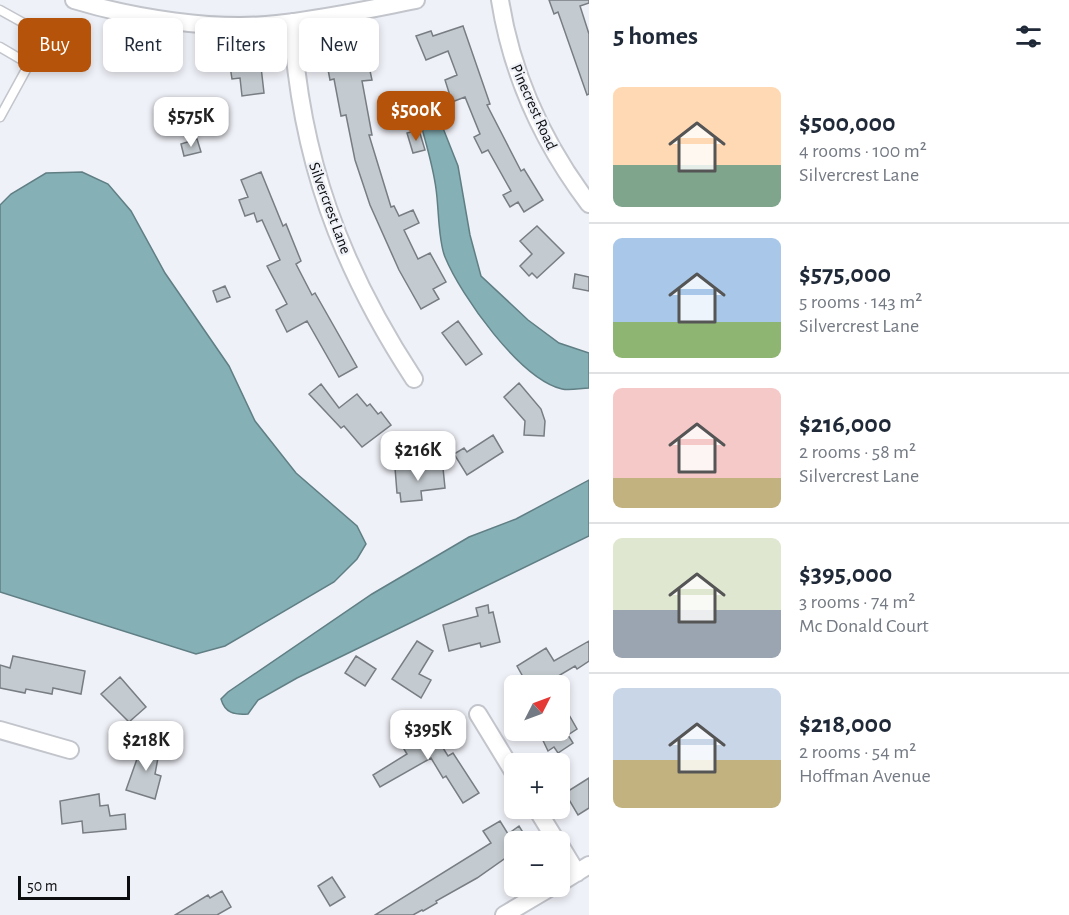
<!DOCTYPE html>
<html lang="en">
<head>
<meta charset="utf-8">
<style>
  body { margin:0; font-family:"Alegreya Sans",sans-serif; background:#f2f2f3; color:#1f2937; height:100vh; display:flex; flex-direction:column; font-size:22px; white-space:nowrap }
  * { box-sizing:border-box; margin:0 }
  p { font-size:20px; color:#747a83 }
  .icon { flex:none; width:33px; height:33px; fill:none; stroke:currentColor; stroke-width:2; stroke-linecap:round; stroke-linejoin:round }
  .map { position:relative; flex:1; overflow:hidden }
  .panel { display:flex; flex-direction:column; background:#fff; width:480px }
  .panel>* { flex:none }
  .top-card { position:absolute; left:18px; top:18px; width:480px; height:54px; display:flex; gap:12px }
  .needle { width:39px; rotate:48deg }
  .fabs { position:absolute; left:504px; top:675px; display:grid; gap:12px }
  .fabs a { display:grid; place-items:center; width:66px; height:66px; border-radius:9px; background:#fff; box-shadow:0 3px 9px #0003; font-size:30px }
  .scale { position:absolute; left:18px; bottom:15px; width:112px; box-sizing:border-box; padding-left:6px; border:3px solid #0b0c0e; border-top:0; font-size:16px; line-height:21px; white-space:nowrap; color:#0b0c0e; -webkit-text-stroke:4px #eff1f8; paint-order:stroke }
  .price { position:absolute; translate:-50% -51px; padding:0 14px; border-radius:12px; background:#fff; color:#222; font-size:20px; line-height:39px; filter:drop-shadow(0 2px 3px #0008) }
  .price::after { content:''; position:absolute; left:50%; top:36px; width:18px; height:14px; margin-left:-9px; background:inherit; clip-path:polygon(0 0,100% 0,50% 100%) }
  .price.selected { background:#b45309; color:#fff }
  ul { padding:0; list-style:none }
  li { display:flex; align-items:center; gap:18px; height:150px; padding:0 24px }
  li+li { border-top:2px solid #e0e1e3 }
  li span { display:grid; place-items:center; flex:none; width:168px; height:120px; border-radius:9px; color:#555 }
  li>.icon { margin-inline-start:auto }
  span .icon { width:72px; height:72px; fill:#fffc; stroke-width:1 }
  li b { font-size:26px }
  h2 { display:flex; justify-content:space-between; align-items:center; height:72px; padding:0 24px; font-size:26px }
  .pill { padding:0 21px; border-radius:9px; background:#fff; box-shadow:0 3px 9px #0003; font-size:21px; line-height:54px }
  .pill.selected { background:#b45309; color:#fff }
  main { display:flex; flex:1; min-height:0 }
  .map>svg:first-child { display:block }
</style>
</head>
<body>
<main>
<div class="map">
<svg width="589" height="915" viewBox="0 0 589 915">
  <rect width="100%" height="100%" fill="#eff1f8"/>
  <!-- water -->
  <path fill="#85b0b6" stroke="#607f84" stroke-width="1.5" d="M430 102 439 118 458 166 470 235 481 276 528 320 559 343 589 353V388C581 388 570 391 562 389 520 379 461 296 445 257 438 240 439 209 436 189 433 165 425 141 419 117L418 106Z
    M82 172 108 184 131 211 165 273 229 366 255 421 296 473 357 526 366 544 357 559 334 582 225 646 196 654 0 592V205L11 194 46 173Z
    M589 480V536L297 678 258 700 248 714C234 715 225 713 221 699L228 692 372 594 469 537 516 519Z"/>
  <!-- building -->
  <path fill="#c4cbd0" stroke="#777d82" stroke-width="1.5" d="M549 0H589V3L580 6 589 34V94L587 95 558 12 554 14Z
    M463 26 490 104 487 105 521 171 524 169 543 200 524 212 518 202 510 207 503 195 511 191 488 150 482 153 474 137 480 134 465 97 452 102 445 80 457 75 448 51 426 60 416 36 431 31 433 36Z
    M251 44 252 51 257 50V59L260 58 264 93 242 96 240 78 232 79 230 66 239 65 237 46Z
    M366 52 372 80 362 81 372 135H369L391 207 394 206 399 216 413 210 419 223 404 230 418 259 430 253 446 282 433 289 439 299 421 309 399 270 370 205 355 160 346 115 341 116 334 79 330 80 326 59Z
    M419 130 425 150 413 153 407 133Z
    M197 139 201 152 184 156 181 144Z
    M261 172 283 226 286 224 301 261 296 264 312 295 315 293 357 367 339 377 307 321 287 332 276 310 287 304 267 266 280 260 262 220 257 222 254 213 245 216 239 200 248 197 241 180Z
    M537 226 564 253 537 278 532 273 529 276 520 266 532 254 520 241Z
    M575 274 589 277V291L573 288Z
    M225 286 230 297 217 302 213 291Z
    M458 321 482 354 466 365 442 333Z
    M519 383 541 409 545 421 544 436 524 435 525 421 504 397Z
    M321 384 339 408 357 394 367 406 370 404 378 414 381 412 391 425 362 447 344 426 341 428 309 394Z
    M493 435 503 452 467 475 454 454 464 448 467 452Z
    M411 466V469L443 468 445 488 421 491 422 500 401 502 400 493H397L395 468Z
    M488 605 489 613 493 612 500 642 481 647 480 643 449 651 443 625 478 616 476 608Z
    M417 641 433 651 419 674 431 680 421 698 392 679Z
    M589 641V661L577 669 575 666 545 684 541 677 527 684 517 666 546 648 554 661Z
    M13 656 85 671 81 694 53 688 52 694 26 689 25 693 0 688V665L10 668Z
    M356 656 376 669 365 686 345 673Z
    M120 677 146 707 129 722 101 694Z
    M560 699 577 729 568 735 573 743 558 753 554 747 548 751 538 730H560Z
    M425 719 448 756 453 753 479 793 463 803 446 776 443 778 431 758 380 787 373 775 407 754 396 736Z
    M143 742 160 747 155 774 161 776 155 799 126 790Z
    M589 778V808L578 815 565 793Z
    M99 794 100 806 108 805 110 816 125 814 126 829 83 833 82 821 62 824 60 801Z
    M500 821 508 834 519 826 529 842H514V852L477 878 436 901 437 903 423 911 422 910 413 915H375L491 843 483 831Z
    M332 877 345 897 330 906 318 886Z
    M222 891 231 907 217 915H175L208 895 210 898Z"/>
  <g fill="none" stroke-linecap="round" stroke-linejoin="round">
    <!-- lane casing -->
    <g stroke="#c3c5cc" stroke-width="11">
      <path id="lane" d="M0 10 45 35 0 117
        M0 47 29 64"/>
    </g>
    <!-- street casing -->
    <g stroke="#c3c5cc" stroke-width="20">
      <path id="street" d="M74 0C133 18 215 31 277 24 324 19 370 9 416 0
        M500 0C512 76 543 143 589 204
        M292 22C300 157 340 266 414 379
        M478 714 514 773
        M0 730 70 750
        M536 808 557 842
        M560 845 577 873
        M560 883 589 865
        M504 915 553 886"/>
    </g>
    <!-- lane -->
    <use href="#lane" stroke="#fff" stroke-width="8"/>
    <!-- street -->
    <use href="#street" stroke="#fff" stroke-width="16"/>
  </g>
  <g text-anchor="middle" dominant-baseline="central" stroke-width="4.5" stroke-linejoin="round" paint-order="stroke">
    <!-- street labels -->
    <g font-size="16" fill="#0b0c0e" stroke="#eff1f8">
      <text transform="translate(534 107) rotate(66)">Pinecrest Road</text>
      <text transform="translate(330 208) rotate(70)">Silvercrest Lane</text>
    </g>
  </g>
</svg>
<div class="fabs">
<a><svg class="needle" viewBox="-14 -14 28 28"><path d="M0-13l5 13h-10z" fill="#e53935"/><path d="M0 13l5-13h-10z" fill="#747a83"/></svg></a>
<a>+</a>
<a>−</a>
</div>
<div class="scale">50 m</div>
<b class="price selected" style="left:416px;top:142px">$500K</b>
<b class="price" style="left:191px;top:148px">$575K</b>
<b class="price" style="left:418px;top:482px">$216K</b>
<b class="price" style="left:428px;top:761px">$395K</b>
<b class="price" style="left:146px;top:772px">$218K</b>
<div class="top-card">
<a class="pill selected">Buy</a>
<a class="pill">Rent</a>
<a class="pill">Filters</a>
<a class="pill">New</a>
</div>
</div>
<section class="panel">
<h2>5 homes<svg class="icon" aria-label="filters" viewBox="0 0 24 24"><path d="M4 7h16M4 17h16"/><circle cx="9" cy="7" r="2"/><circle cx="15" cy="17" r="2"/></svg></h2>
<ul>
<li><span style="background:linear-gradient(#ffd9b3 65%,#7fa58c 0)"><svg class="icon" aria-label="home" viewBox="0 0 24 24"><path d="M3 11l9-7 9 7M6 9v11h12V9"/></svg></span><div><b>$500,000</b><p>4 rooms · 100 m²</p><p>Silvercrest Lane</p></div></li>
<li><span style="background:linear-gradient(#a9c7e8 70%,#8fb573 0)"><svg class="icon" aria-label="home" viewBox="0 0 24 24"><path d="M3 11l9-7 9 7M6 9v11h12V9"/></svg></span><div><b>$575,000</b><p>5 rooms · 143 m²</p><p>Silvercrest Lane</p></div></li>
<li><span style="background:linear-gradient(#f6c9c9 75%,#c2b280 0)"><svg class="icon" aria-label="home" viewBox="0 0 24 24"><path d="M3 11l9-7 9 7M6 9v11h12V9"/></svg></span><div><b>$216,000</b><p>2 rooms · 58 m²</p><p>Silvercrest Lane</p></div></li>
<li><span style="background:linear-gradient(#dfe7d0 60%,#9aa5b1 0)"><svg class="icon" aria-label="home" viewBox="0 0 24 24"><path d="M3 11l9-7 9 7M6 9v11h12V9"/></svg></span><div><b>$395,000</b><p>3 rooms · 74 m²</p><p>Mc Donald Court</p></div></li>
<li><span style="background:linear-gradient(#c9d6e8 60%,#c2b280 0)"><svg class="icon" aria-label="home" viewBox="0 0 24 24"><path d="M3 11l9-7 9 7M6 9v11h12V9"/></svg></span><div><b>$218,000</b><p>2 rooms · 54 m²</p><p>Hoffman Avenue</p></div></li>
</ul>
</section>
</main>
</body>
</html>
